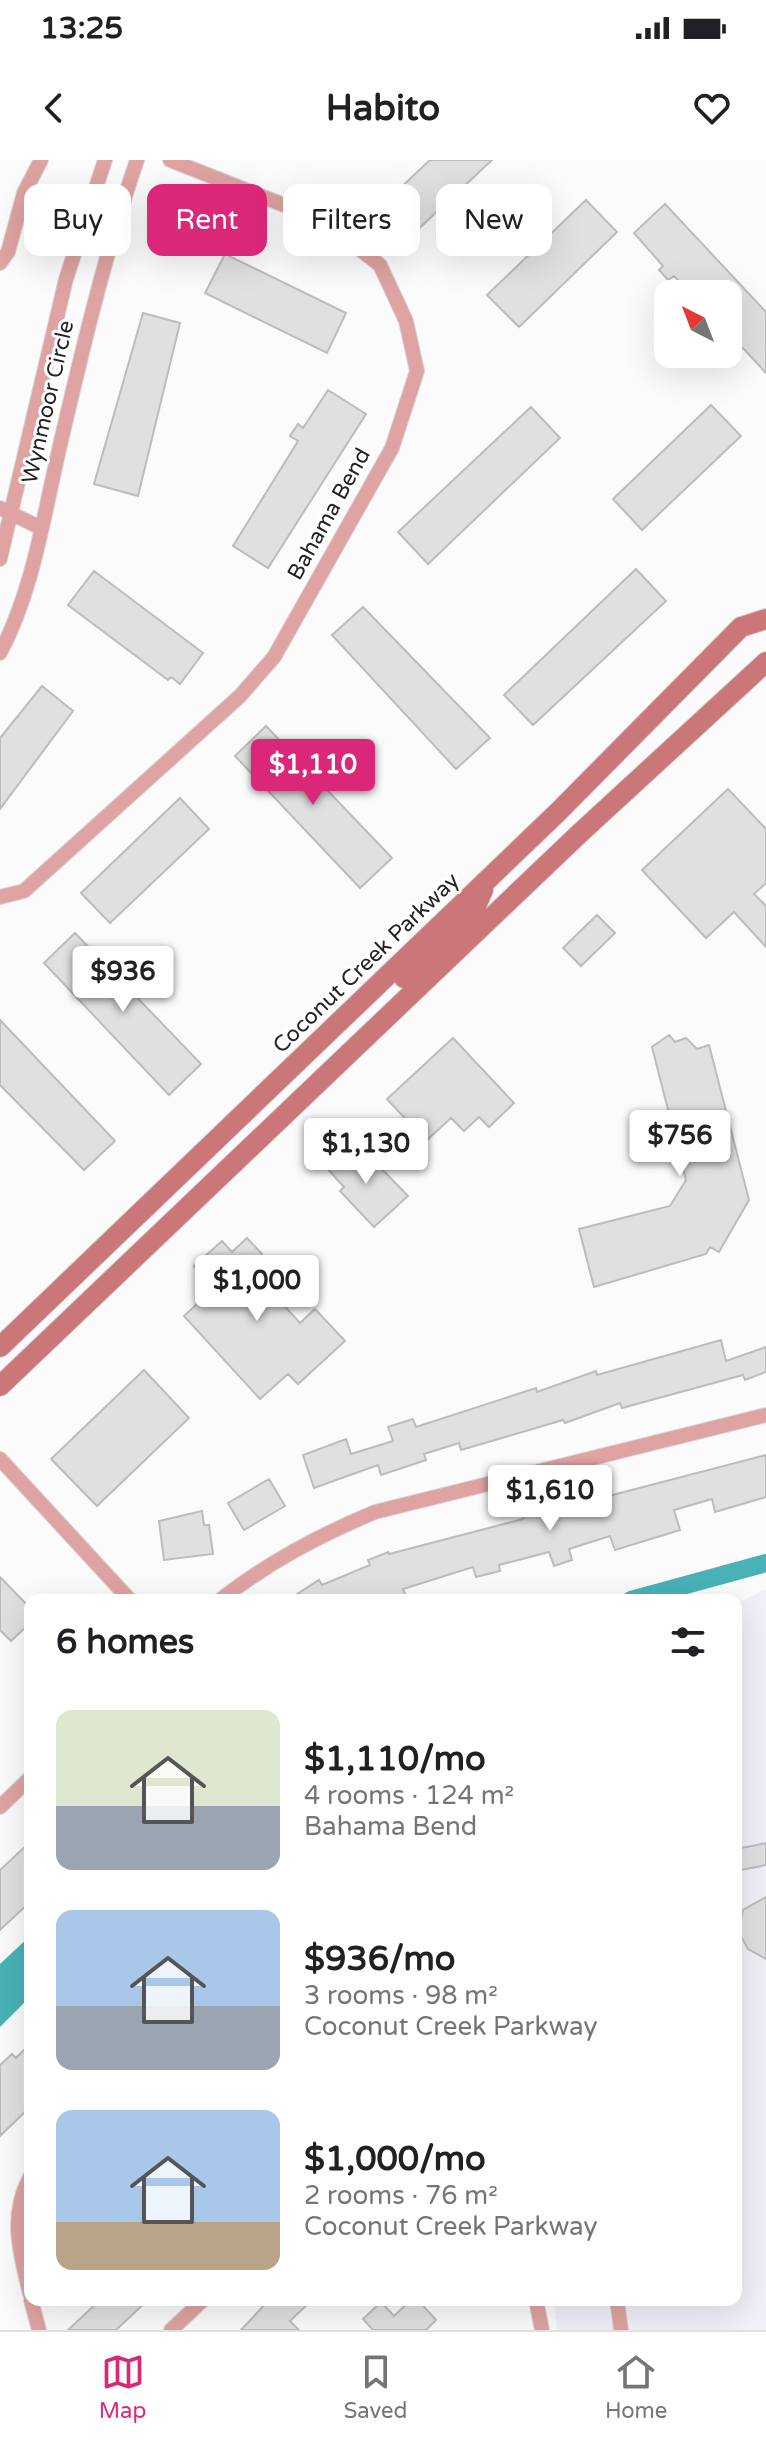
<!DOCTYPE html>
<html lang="en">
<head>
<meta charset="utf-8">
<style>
  body { margin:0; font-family:"Varela Round",sans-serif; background:#f6f6f6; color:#202124; height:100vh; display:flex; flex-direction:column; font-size:30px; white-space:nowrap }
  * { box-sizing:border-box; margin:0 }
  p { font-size:26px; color:#757577 }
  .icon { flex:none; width:44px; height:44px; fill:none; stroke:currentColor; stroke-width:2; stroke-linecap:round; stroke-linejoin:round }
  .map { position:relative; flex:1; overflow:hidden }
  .sheet { position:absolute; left:24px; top:1434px; width:718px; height:712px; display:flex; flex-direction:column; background:#fff; border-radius:16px; box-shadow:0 8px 32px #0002 }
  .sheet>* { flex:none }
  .hud { position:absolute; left:24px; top:24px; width:718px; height:72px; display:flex; gap:16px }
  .needle { width:52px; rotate:318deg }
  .tools { position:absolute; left:654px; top:120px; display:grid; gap:16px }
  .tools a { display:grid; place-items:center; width:88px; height:88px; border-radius:16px; background:#fff; box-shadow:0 8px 32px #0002; font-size:40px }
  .price { position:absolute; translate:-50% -68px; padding:0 18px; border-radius:8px; background:#fff; color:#222; font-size:26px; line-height:52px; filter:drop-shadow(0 2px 4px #0008) }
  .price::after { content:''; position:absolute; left:50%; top:48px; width:24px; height:18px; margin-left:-12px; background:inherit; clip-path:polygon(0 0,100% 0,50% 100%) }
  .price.active { background:#db2777; color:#fff }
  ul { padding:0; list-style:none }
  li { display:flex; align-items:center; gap:24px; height:200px; padding:0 32px }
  li span { display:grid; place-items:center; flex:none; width:224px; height:160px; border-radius:16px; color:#555 }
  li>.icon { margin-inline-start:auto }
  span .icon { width:96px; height:96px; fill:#fffc; stroke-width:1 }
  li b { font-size:34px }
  h2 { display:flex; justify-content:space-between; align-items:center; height:96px; padding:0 32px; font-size:34px }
  .tag { padding:0 28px; border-radius:16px; background:#fff; box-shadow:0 8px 32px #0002; font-size:28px; line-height:72px }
  .tag.active { background:#db2777; color:#fff }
  .status { display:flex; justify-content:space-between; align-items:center; height:56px; padding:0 40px; background:#fff; direction:ltr }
  .status svg { height:22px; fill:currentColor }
  header { display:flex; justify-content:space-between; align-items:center; height:104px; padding:0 32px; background:#fff; font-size:36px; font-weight:700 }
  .dock { display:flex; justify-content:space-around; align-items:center; height:112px; border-top:2px solid #e0e0e0; background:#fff; font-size:22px; color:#757577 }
  .dock a { display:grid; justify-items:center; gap:4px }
  .dock .active { color:#db2777 }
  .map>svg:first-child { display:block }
</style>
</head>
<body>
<div class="status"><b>13:25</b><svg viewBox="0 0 49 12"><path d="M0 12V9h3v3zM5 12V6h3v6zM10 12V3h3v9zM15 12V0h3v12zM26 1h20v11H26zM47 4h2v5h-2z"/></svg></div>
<header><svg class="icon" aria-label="back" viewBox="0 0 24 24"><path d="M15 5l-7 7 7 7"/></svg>Habito<svg class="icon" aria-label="heart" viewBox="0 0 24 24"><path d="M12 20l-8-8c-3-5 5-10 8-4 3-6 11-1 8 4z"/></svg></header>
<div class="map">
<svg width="766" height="2170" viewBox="0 0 766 2170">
  <rect width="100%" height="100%" fill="#fbfbfc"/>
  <!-- built -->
  <path fill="#f1f0f9" d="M766 1429V2170H557L554 2140H736V1444Z"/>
  <!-- water -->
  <path fill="#48b2b6" d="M30 1776V1837L0 1867V1804Z"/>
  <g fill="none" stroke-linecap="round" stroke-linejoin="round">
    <!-- canal -->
    <path stroke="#48b2b6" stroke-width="18" d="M631 1440 766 1403"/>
  </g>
  <!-- building -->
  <path fill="#e0e0e1" stroke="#bcbcbd" stroke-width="2" d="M430 0H492L411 76 382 45Z
    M586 40 617 72 519 167 487 135Z
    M665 44 766 152V213L728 172V134H691L674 116 668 120 659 110 663 106 634 73Z
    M225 94 346 153 327 193 205 133Z
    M143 153 180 163 138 336 94 324Z
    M328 230 366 254 268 408 233 386 298 281 290 276 298 264 303 268Z
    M711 245 741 276 642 370 613 339Z
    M531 247 560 278 428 404 398 372Z
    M636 409 666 441 533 565 504 535Z
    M94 411 203 493 180 524 171 517 168 520 68 445Z
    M363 447 490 578 456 609 332 475Z
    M42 526 73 551 0 649V578Z
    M266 566 392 698 360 728 235 596Z
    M728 629 766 669V723L754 734 766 746V787L734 752 706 778 642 710Z
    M180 638 209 669 110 763 81 733Z
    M597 755 615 773 581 806 563 788Z
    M75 773 201 904 169 935 44 803Z
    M0 860 115 981 84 1010 0 925Z
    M669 875 675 882 686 878 697 889 709 885 749 1040 719 1092 710 1087 706 1094 594 1127 579 1069 670 1046 686 1020 652 887Z
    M453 878 514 943 489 967 479 957 464 971 451 958 426 981 387 939Z
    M351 984 371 1006 375 1002 408 1036 374 1067 340 1031 344 1027 326 1007Z
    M247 1078 262 1094 248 1106 300 1163 315 1149 345 1181 298 1224 288 1214 260 1239 184 1156 215 1127 194 1106 222 1081 232 1092Z
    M721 1180 726 1201 766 1187V1212L745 1220 743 1215 622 1248 620 1243 565 1263 563 1260 461 1290 459 1283 424 1294 426 1300 381 1315 378 1305 314 1328 303 1295 346 1279 351 1294 393 1281 388 1267 413 1259 416 1267 536 1228 537 1232 596 1211 597 1215Z
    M144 1210 189 1258 97 1346 51 1299Z
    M766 1295V1337L715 1352 712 1339 674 1350 680 1370 615 1390 610 1376 569 1389 572 1400 554 1406 549 1392 499 1405 500 1411 476 1417 473 1407 403 1429 408 1440H288L319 1420 322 1425 370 1405 368 1400 388 1392 389 1394 523 1359V1356L545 1349 547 1352Z
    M269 1319 285 1346 244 1370 228 1343Z
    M202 1351 204 1365H209L213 1394 164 1400 159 1361Z
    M0 1417 30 1448V1463L11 1481 0 1470Z
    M30 1682V1742L0 1770V1710Z
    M766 1683V1705L736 1711V1689Z
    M766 1737V1799L748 1789 738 1771 743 1750Z
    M30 1884V1947L0 1976V1905L12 1894 16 1898Z
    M100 2140H148L116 2170H68Z
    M269 2140H312L290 2161 299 2170H241Z
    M411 2140H418L436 2160 426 2170H373L363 2159 381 2142 394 2156Z"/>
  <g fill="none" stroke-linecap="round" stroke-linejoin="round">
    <!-- minor casing -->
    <g stroke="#d8d8d9" stroke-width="16">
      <path id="minor" d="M0 103 8 92 24 33 41 0
        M0 348 41 368
        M0 399 66 119 105 0
        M0 493C32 433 43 360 58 294 81 195 104 97 137 0
        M0 737 24 731 240 536 274 497 392 288 417 211 406 161 380 105 322 60 170 0
        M0 1299 130 1440
        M220 1440C269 1402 318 1376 375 1352L766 1255
        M0 1647 30 1618
        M30 2017C9 2056 20 2093 30 2134
        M31 2140 39 2170
        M536 2140 542 2170
        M617 2140 621 2170
        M171 2170 203 2140"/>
    </g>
    <!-- secondary casing -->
    <g stroke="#d8d8d9" stroke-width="22">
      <path id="secondary" d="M404 818 473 753 483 730
        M0 1187 558 652 741 467 766 459
        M0 1226 579 674 766 502"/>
    </g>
    <!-- minor -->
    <use href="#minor" stroke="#dea3a2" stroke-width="14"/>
    <!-- secondary -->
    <use href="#secondary" stroke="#cb7678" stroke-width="20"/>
  </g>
  <g text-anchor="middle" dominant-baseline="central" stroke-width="6" stroke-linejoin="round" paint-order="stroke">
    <!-- street labels -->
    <g font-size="22" fill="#232324" stroke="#fff">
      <text transform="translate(48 242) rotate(-77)">Wynmoor Circle</text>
      <text transform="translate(329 354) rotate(-61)">Bahama Bend</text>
      <text transform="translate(366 803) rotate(-44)">Coconut Creek Parkway</text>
    </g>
  </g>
</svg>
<div class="tools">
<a><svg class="needle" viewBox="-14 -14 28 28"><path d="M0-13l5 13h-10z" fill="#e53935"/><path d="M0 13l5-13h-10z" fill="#757577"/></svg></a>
</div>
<b class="price active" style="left:313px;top:647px">$1,110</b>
<b class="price" style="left:123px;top:854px">$936</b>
<b class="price" style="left:680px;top:1018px">$756</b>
<b class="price" style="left:366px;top:1026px">$1,130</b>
<b class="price" style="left:257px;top:1163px">$1,000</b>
<b class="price" style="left:550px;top:1373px">$1,610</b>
<div class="hud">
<a class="tag">Buy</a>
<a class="tag active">Rent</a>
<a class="tag">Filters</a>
<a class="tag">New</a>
</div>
<section class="sheet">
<h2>6 homes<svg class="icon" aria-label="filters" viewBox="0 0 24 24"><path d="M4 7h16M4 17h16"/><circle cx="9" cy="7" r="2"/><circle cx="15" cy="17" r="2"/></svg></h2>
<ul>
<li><span style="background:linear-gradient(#dfe7d0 60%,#9aa5b1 0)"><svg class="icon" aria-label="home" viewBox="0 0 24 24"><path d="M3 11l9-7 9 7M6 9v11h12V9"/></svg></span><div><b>$1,110/mo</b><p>4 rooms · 124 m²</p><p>Bahama Bend</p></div></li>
<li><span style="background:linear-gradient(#a9c7e8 60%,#9aa5b1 0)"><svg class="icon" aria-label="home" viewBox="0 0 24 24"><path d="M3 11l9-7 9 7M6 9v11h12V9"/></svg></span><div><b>$936/mo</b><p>3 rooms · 98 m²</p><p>Coconut Creek Parkway</p></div></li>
<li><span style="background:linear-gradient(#a9c7e8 70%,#b9a48a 0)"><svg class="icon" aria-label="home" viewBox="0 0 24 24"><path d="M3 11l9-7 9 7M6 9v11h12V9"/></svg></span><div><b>$1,000/mo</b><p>2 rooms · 76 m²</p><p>Coconut Creek Parkway</p></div></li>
</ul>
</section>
</div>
<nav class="dock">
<a class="active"><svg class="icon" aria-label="map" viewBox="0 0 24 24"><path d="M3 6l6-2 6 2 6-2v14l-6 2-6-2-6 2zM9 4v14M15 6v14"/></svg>Map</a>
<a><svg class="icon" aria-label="saved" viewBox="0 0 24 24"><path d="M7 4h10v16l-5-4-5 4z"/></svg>Saved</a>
<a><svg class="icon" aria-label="home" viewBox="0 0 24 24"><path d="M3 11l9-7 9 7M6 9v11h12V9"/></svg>Home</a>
</nav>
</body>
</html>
